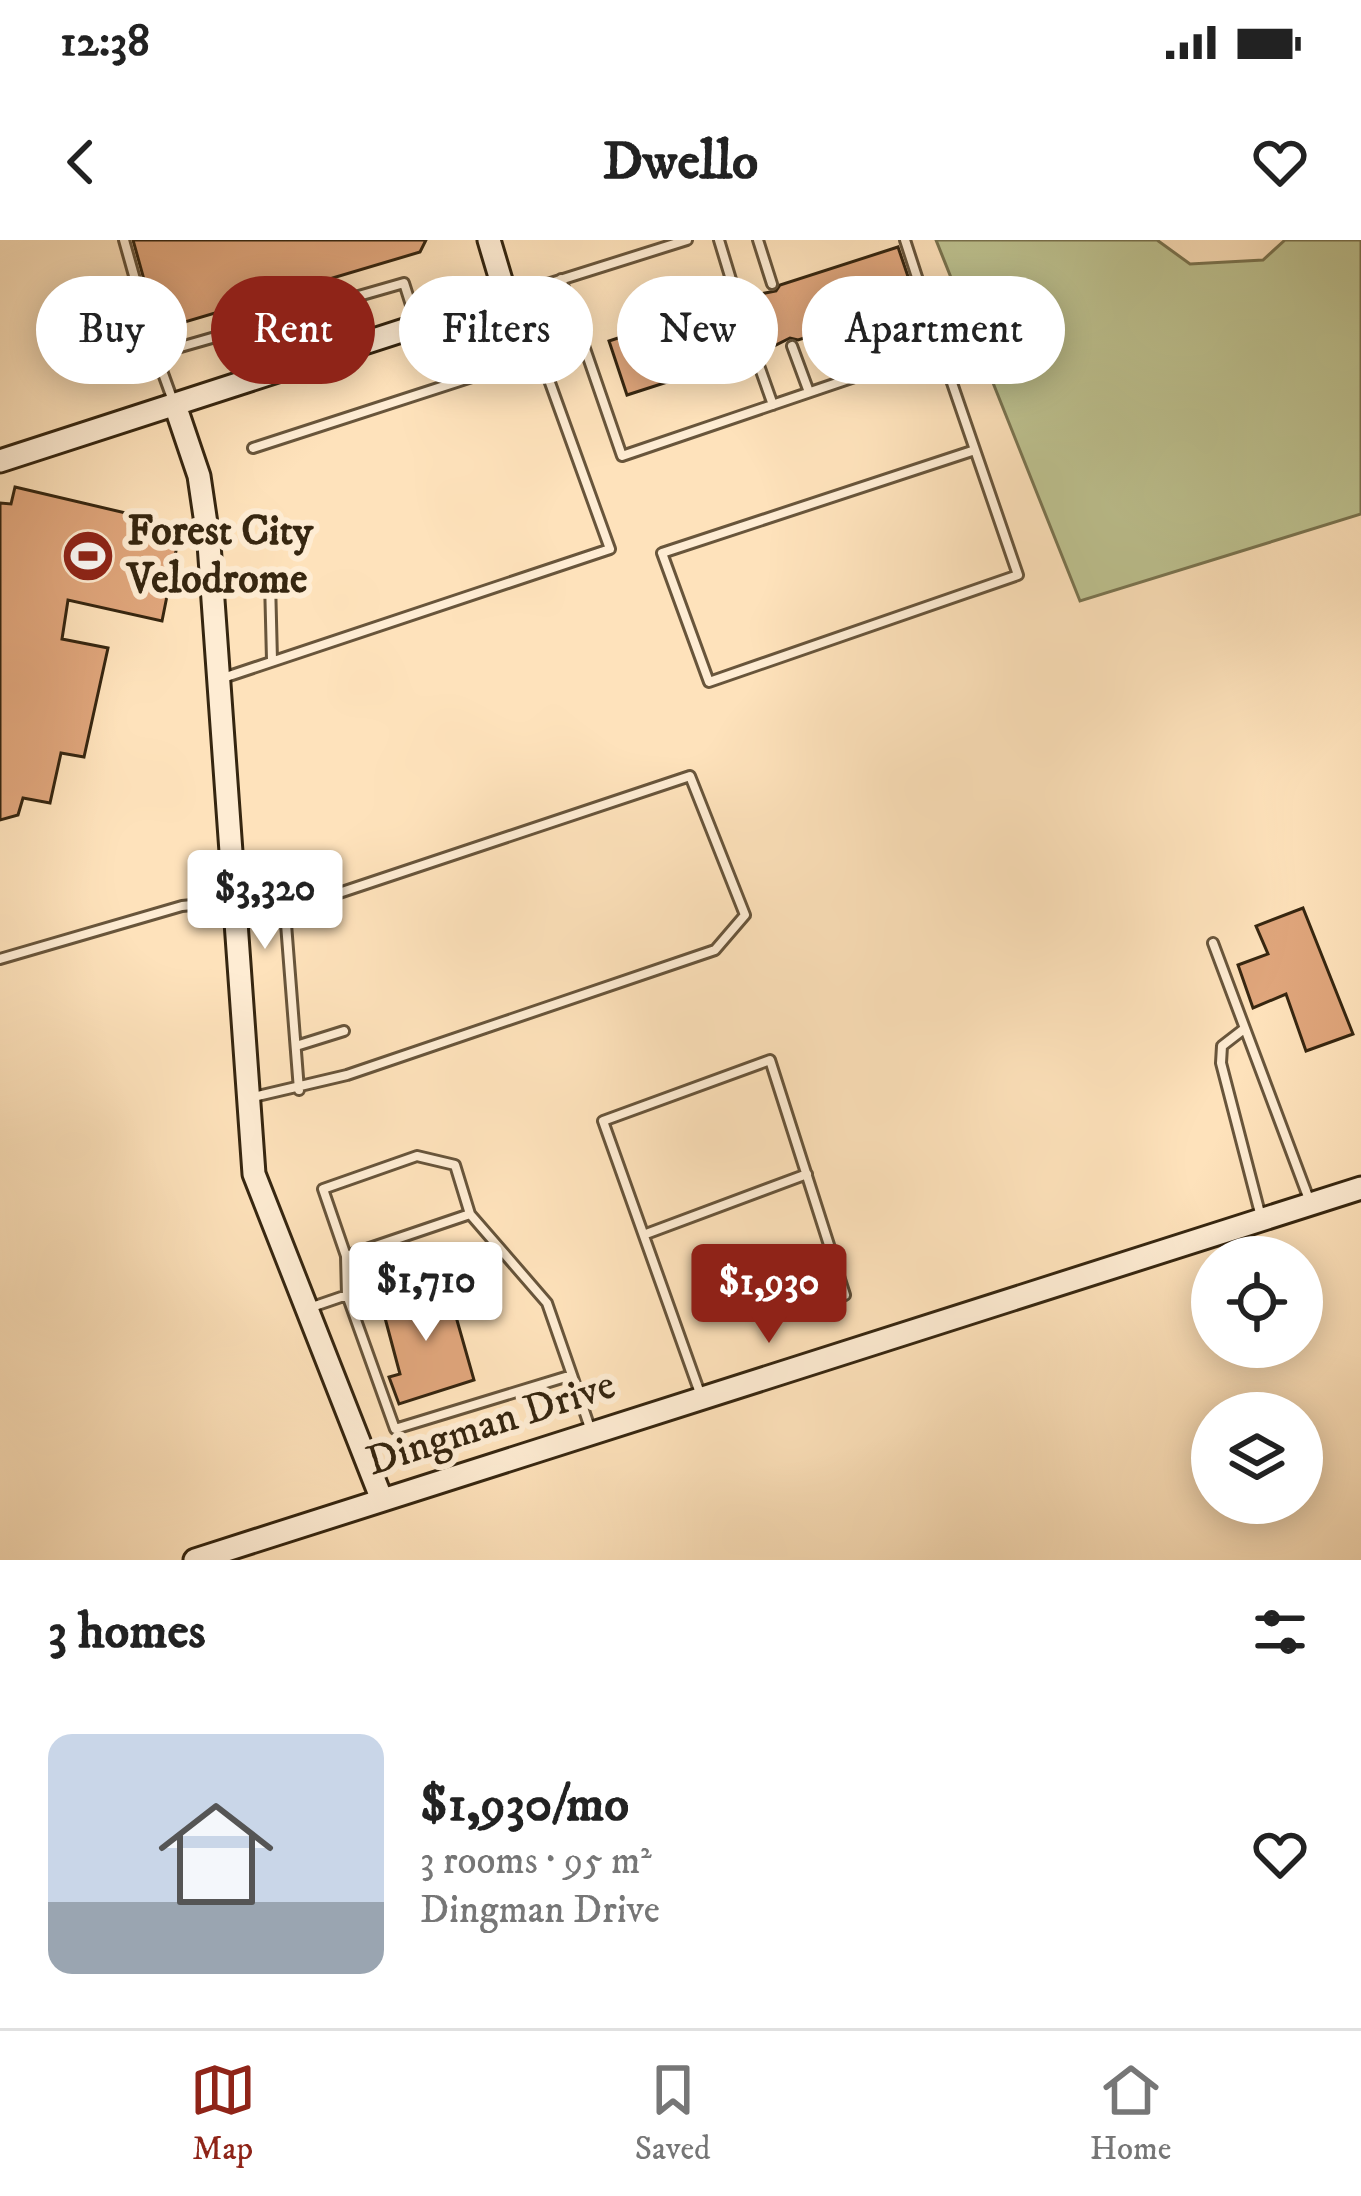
<!DOCTYPE html>
<html lang="en">
<head>
<meta charset="utf-8">
<style>
  body { margin:0; font-family:"IM FELL DW Pica",serif; background:#f2f2f2; color:#222; height:100vh; display:flex; flex-direction:column; font-size:45px; white-space:nowrap }
  * { box-sizing:border-box; margin:0 }
  p { font-size:39px; color:#767676 }
  .icon { flex:none; width:66px; height:66px; fill:none; stroke:currentColor; stroke-width:2; stroke-linecap:round; stroke-linejoin:round }
  .map { position:relative; height:1320px; overflow:hidden }
  .drawer { display:flex; flex-direction:column; background:#fff; flex:1 }
  .drawer>* { flex:none }
  .top-card { position:absolute; left:36px; top:36px; width:1290px; height:108px; display:flex; gap:24px }
  .tools { position:absolute; left:1191px; top:996px; display:grid; gap:24px }
  .tools a { display:grid; place-items:center; width:132px; height:132px; border-radius:50%; background:#fff; box-shadow:0 6px 30px #0003; font-size:60px }
  .price { position:absolute; translate:-50% -102px; padding:0 27px; border-radius:12px; background:#fff; color:#222; font-size:39px; line-height:78px; filter:drop-shadow(0 3px 6px #0008) }
  .price::after { content:''; position:absolute; left:50%; top:72px; width:36px; height:27px; margin-left:-18px; background:inherit; clip-path:polygon(0 0,100% 0,50% 100%) }
  .price.selected { background:#8f2418; color:#fff }
  ul { padding:0; list-style:none }
  li { display:flex; align-items:center; gap:36px; height:300px; padding:0 48px }
  li span { display:grid; place-items:center; flex:none; width:336px; height:240px; border-radius:24px; color:#555 }
  li>.icon { margin-inline-start:auto }
  span .icon { width:144px; height:144px; fill:#fffc; stroke-width:1 }
  li b { font-size:51px }
  h2 { display:flex; justify-content:space-between; align-items:center; height:144px; padding:0 48px; font-size:51px }
  .chip { padding:0 42px; border-radius:54px; background:#fff; box-shadow:0 6px 30px #0003; font-size:42px; line-height:108px }
  .chip.selected { background:#8f2418; color:#fff }
  .status { display:flex; justify-content:space-between; align-items:center; height:84px; padding:0 60px; background:#fff; direction:ltr }
  .status svg { height:33px; fill:currentColor }
  header { display:flex; justify-content:space-between; align-items:center; height:156px; padding:0 48px; background:#fff; font-size:54px; font-weight:700 }
  .tab-bar { display:flex; justify-content:space-around; align-items:center; height:168px; border-top:3px solid #e0e0e0; background:#fff; font-size:33px; color:#767676 }
  .tab-bar a { display:grid; justify-items:center; gap:6px }
  .tab-bar .selected { color:#8f2418 }
  .map>svg:first-child { display:block }
</style>
</head>
<body>
<div class="status"><b>12:38</b><svg viewBox="0 0 49 12"><path d="M0 12V9h3v3zM5 12V6h3v6zM10 12V3h3v9zM15 12V0h3v12zM26 1h20v11H26zM47 4h2v5h-2z"/></svg></div>
<header><svg class="icon" aria-label="back" viewBox="0 0 24 24"><path d="M15 5l-7 7 7 7"/></svg>Dwello<svg class="icon" aria-label="heart" viewBox="0 0 24 24"><path d="M12 20l-8-8c-3-5 5-10 8-4 3-6 11-1 8 4z"/></svg></header>
<div class="map">
<svg width="1361" height="1320" viewBox="0 0 1361 1320">
  <rect width="100%" height="100%" fill="#fee2bb"/>
  <filter id="stains"><feTurbulence type="fractalNoise" baseFrequency=".00167" numOctaves="4"/><feColorMatrix values="0 0 0 0 .2 0 0 0 0 .09 0 0 0 0 .02 0 0 0 .5 -.17"/></filter>
  <radialGradient id="worn" r=".72"><stop offset=".6" stop-color="#630" stop-opacity="0"/><stop offset="1" stop-color="#630" stop-opacity=".3"/></radialGradient>
  <!-- green -->
  <path fill="#bec391" stroke="#7a7450" stroke-width="3" d="M936 0H1157L1190 24 1263 20 1285 0H1361V274L1080 361Z"/>
  <!-- building -->
  <path fill="#e0a67c" stroke="#362610" stroke-width="3" d="M133 0H426L420 12 158 90Z
    M898 7 917 63 798 100 790 98 762 112 754 109 748 116 627 155 609 101 730 61 739 63 744 57 776 51 780 45Z
    M15 247 181 286 162 381 68 360 62 399 108 408 84 517 61 513 50 563 23 558 18 575 0 580V263L11 264Z
    M1303 668 1353 794 1306 811 1286 754 1253 768 1238 725 1268 714 1256 686Z
    M447 1045 474 1140 399 1164 389 1137 400 1134 381 1063Z"/>
  <g fill="none" stroke-linecap="round" stroke-linejoin="round">
    <!-- lane casing -->
    <g stroke="#68553b" stroke-width="14">
      <path id="lane" d="M124 0 156 114
        M719 0 736 56
        M758 0 772 44
        M561 39 622 216 940 108 905 0
        M792 106 809 152
        M940 108 1018 335 709 442 662 313 975 210
        M756 117 773 165
        M173 161 156 114 404 43 417 84
        M253 208 540 115
        M270 341 272 420
        M220 439 610 309 540 115 506 57 687 0
        M285 671 299 850
        M1213 703 1310 962
        M0 719 182 666 233 661 258 674 285 671 690 536 745 675 715 710 347 835 249 858
        M1244 789 1222 806 1221 823 1261 977
        M296 806 344 791
        M470 974 455 925 417 916 323 949 346 1016 470 974 547 1063 572 1135
        M646 994 807 934
        M346 1016 347 1055 395 1189 572 1135 591 1191
        M309 1068 347 1055
        M701 1156 603 881 770 820 845 1055"/>
    </g>
    <!-- secondary casing -->
    <g stroke="#362610" stroke-width="27">
      <path id="secondary" d="M175 165 199 236 209 304 254 934 382 1260
        M0 221 506 57 489 0
        M195 1320 1361 948"/>
    </g>
    <!-- lane -->
    <use href="#lane" stroke="#feecd3" stroke-width="8"/>
    <!-- secondary -->
    <use href="#secondary" stroke="#feecd3" stroke-width="21"/>
  </g>
  <!-- icons -->
  <defs>
    <g id="stadium-disc" transform="scale(2.7)"><circle r="9.5" fill="#8f2418" stroke="#feecd3"/><path d="M0-5a6.5 5 0 1 0 0 10a6.5 5 0 1 0 0-10ZM-3.5-1.8h7v3.6h-7Z" fill="#fff"/></g>
  </defs>
  <g fill-rule="evenodd">
    <use href="#stadium-disc" x="88" y="316"/>
  </g>
  <g text-anchor="middle" dominant-baseline="central" stroke-width="12" stroke-linejoin="round" paint-order="stroke">
    <!-- poi labels -->
    <g font-size="42" font-weight="bold" fill="#362610" stroke="#feecd3" text-anchor="start">
      <text x="127" y="292">Forest City<tspan x="127" dy="48">Velodrome</tspan></text>
    </g>
    <!-- street labels -->
    <g font-size="42" fill="#362610" stroke="#feecd3">
      <text transform="translate(491 1184) rotate(-18)">Dingman Drive</text>
    </g>
  </g>
  <rect width="100%" height="100%" filter="url(#stains)"/>
  <rect width="100%" height="100%" fill="url(#worn)"/>
</svg>
<div class="tools">
<a><svg class="icon" aria-label="locate" viewBox="0 0 24 24"><circle cx="12" cy="12" r="6"/><path d="M12 2v4M12 18v4M2 12h4M18 12h4"/></svg></a>
<a><svg class="icon" aria-label="layers" viewBox="0 0 24 24"><path d="M12 4l9 5-9 5-9-5zM3 14l9 5 9-5"/></svg></a>
</div>
<b class="price" style="left:265px;top:712px">$3,320</b>
<b class="price" style="left:426px;top:1104px">$1,710</b>
<b class="price selected" style="left:769px;top:1106px">$1,930</b>
<div class="top-card">
<a class="chip">Buy</a>
<a class="chip selected">Rent</a>
<a class="chip">Filters</a>
<a class="chip">New</a>
<a class="chip">Apartment</a>
</div>
</div>
<section class="drawer">
<h2>3 homes<svg class="icon" aria-label="filters" viewBox="0 0 24 24"><path d="M4 7h16M4 17h16"/><circle cx="9" cy="7" r="2"/><circle cx="15" cy="17" r="2"/></svg></h2>
<ul>
<li><span style="background:linear-gradient(#c9d6e8 70%,#9aa5b1 0)"><svg class="icon" aria-label="home" viewBox="0 0 24 24"><path d="M3 11l9-7 9 7M6 9v11h12V9"/></svg></span><div><b>$1,930/mo</b><p>3 rooms · 95 m²</p><p>Dingman Drive</p></div><svg class="icon" aria-label="heart" viewBox="0 0 24 24"><path d="M12 20l-8-8c-3-5 5-10 8-4 3-6 11-1 8 4z"/></svg></li>
</ul>
</section>
<nav class="tab-bar">
<a class="selected"><svg class="icon" aria-label="map" viewBox="0 0 24 24"><path d="M3 6l6-2 6 2 6-2v14l-6 2-6-2-6 2zM9 4v14M15 6v14"/></svg>Map</a>
<a><svg class="icon" aria-label="saved" viewBox="0 0 24 24"><path d="M7 4h10v16l-5-4-5 4z"/></svg>Saved</a>
<a><svg class="icon" aria-label="home" viewBox="0 0 24 24"><path d="M3 11l9-7 9 7M6 9v11h12V9"/></svg>Home</a>
</nav>
</body>
</html>
